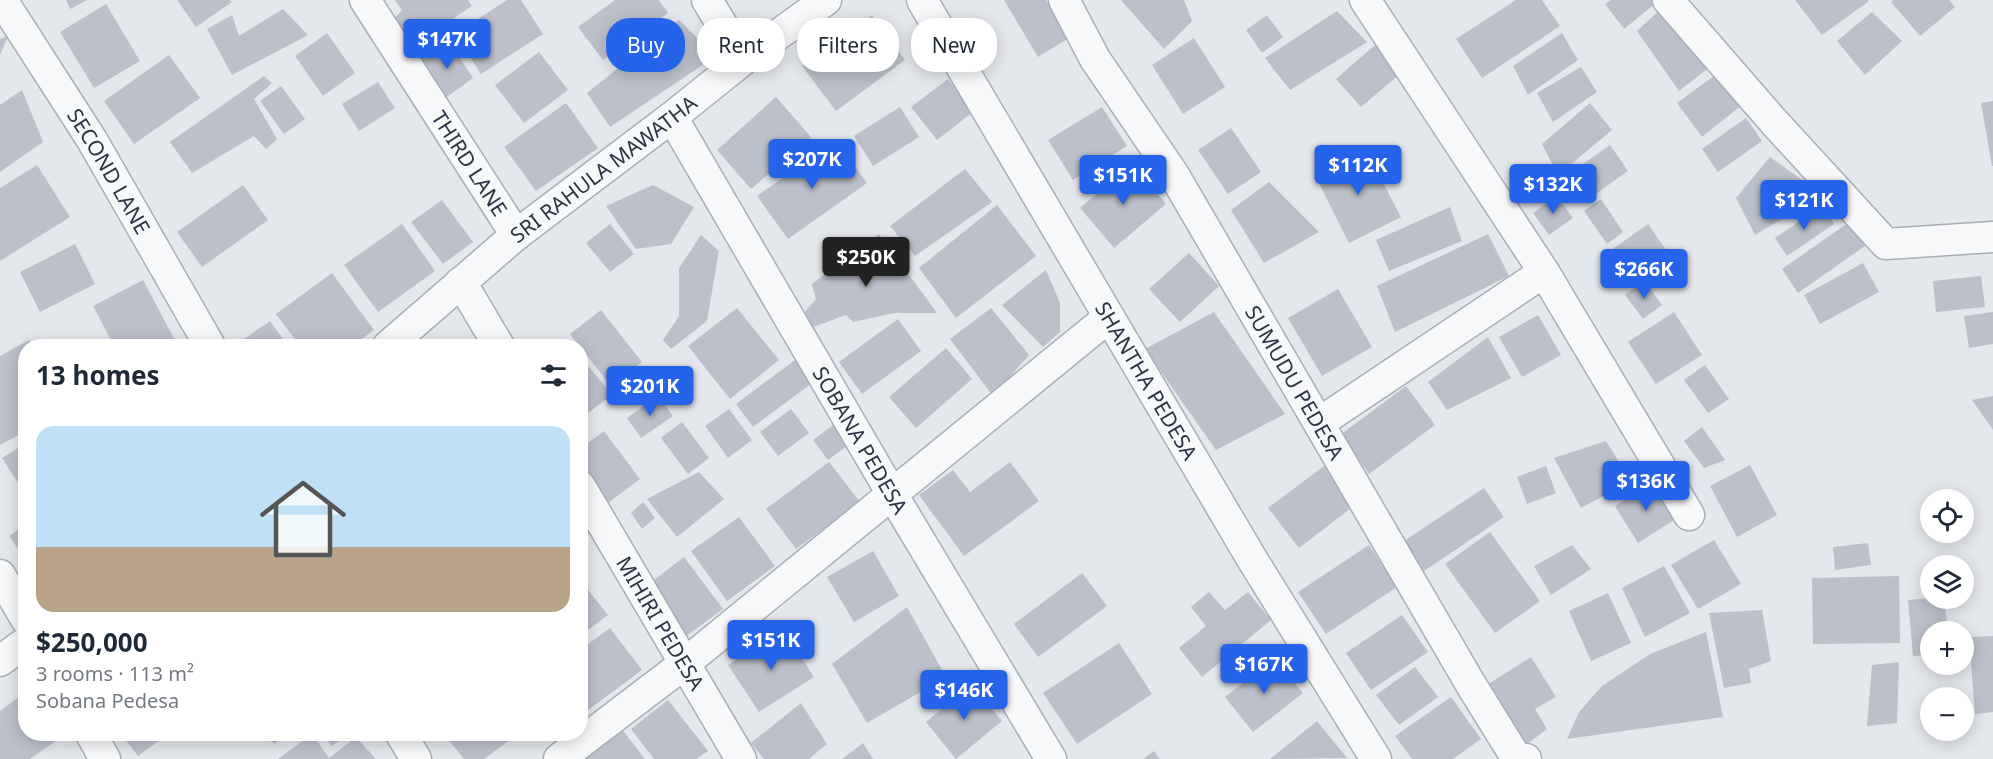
<!DOCTYPE html>
<html lang="en">
<head>
<meta charset="utf-8">
<style>
  body { margin:0; font-family:"Noto Sans",sans-serif; background:#f6f6f7; color:#1f2937; height:100vh; display:flex; flex-direction:column; font-size:22px; white-space:nowrap }
  * { box-sizing:border-box; margin:0 }
  p { font-size:20px; color:#747a83 }
  .icon { flex:none; width:33px; height:33px; fill:none; stroke:currentColor; stroke-width:2; stroke-linecap:round; stroke-linejoin:round }
  .map { position:relative; flex:1; overflow:hidden }
  .side { position:absolute; left:18px; top:339px; width:570px; height:402px; display:flex; flex-direction:column; background:#fff; border-radius:24px; box-shadow:0 3px 15px #0003 }
  .side>* { flex:none }
  .hud { position:absolute; left:606px; top:18px; width:570px; height:54px; display:flex; gap:12px }
  .buttons { position:absolute; left:1920px; top:489px; display:grid; gap:12px }
  .buttons a { display:grid; place-items:center; width:54px; height:54px; border-radius:50%; background:#fff; box-shadow:0 3px 15px #0003; font-size:30px }
  .price { position:absolute; translate:-50% -51px; padding:0 14px; border-radius:6px; background:#2563eb; color:#fff; font-size:20px; line-height:39px; filter:drop-shadow(0 2px 3px #0008) }
  .price::after { content:''; position:absolute; left:50%; top:36px; width:18px; height:14px; margin-left:-9px; background:inherit; clip-path:polygon(0 0,100% 0,50% 100%) }
  .price.current { background:#222; color:#fff }
  ul { padding:0; list-style:none }
  li { display:grid; align-content:center; gap:12px; height:318px; padding:0 18px }
  li+li { border-top:2px solid #e0e1e3 }
  li span { display:grid; place-items:center; height:186px; border-radius:18px; color:#555 }
  li>.icon { margin-inline-start:auto }
  span .icon { width:108px; height:108px; fill:#fffc; stroke-width:1 }
  li b { font-size:26px }
  h2 { display:flex; justify-content:space-between; align-items:center; height:72px; padding:0 18px; font-size:26px }
  .chip { padding:0 21px; border-radius:24px; background:#fff; box-shadow:0 3px 15px #0003; font-size:21px; line-height:54px }
  .chip.current { background:#2563eb; color:#fff }
  .map>svg:first-child { display:block }
</style>
</head>
<body>
<div class="map">
<svg width="1993" height="759" viewBox="0 0 1993 759">
  <rect width="100%" height="100%" fill="#e4e7ec"/>
  <!-- building -->
  <path fill="#bbc0ca" d="M66 0H87L70 9Z
    M177 0H230L232 2 196 27Z
    M395 0H468L472 6 413 46 394 19 402 10Z
    M507 0H521L543 34 481 74 455 34Z
    M615 0H659L668 13 603 60 578 27Z
    M1004 0H1046L1069 38 1038 57Z
    M1121 0H1184L1192 21 1164 49Z
    M1516 0H1542L1560 26 1482 78 1456 39Z
    M1611 0H1653L1656 3 1624 29 1605 4Z
    M1795 0H1867L1869 1 1822 35Z
    M1893 0H1949L1955 7 1920 36 1891 2Z
    M106 4 140 61 94 88 60 32Z
    M1664 6 1715 63 1679 91 1637 31Z
    M283 9 308 35 232 75 207 29 232 15 239 36Z
    M1337 11 1367 42 1290 90 1265 58Z
    M1872 12 1902 41 1865 75 1837 41Z
    M872 15 905 60 836 111 802 66Z
    M1267 15 1283 37 1262 53 1246 30Z
    M679 20 716 56 610 127 587 93Z
    M327 33 355 73 323 96 295 56Z
    M1562 33 1578 60 1528 95 1513 66Z
    M8 36 0 55V39Z
    M1194 38 1225 87 1183 114 1152 65Z
    M1382 39 1407 68 1361 107 1336 79Z
    M449 42 473 78 444 99 421 59Z
    M539 52 568 90 524 123 495 85Z
    M169 55 200 98 134 144 104 101Z
    M1581 67 1597 92 1553 122 1537 93Z
    M1722 70 1748 100 1702 137 1677 103Z
    M264 76 272 83 254 99 277 139 266 149 254 136 192 173 170 142Z
    M948 79 973 112 937 140 911 107Z
    M378 82 395 108 359 131 342 104Z
    M281 86 305 119 284 134 260 101Z
    M22 90 43 142 0 172V105Z
    M776 97 811 137 751 189 717 150Z
    M1993 101V166H1992L1981 103Z
    M566 103 598 148 536 191 504 147Z
    M1590 103 1612 130 1558 175 1542 144Z
    M900 107 919 137 873 166 854 136Z
    M1102 107 1127 146 1073 180 1048 140Z
    M1746 118 1762 141 1718 172 1702 149Z
    M1231 128 1261 172 1228 194 1198 150Z
    M836 140 867 183 788 239 757 196Z
    M1610 145 1628 171 1590 198 1572 172Z
    M1366 150 1401 217 1349 243 1315 175Z
    M1770 157 1823 195 1755 235 1736 198Z
    M1132 164 1166 204 1114 248 1080 208Z
    M37 165 70 217 0 261V188Z
    M965 169 992 202 915 256 890 226Z
    M1269 182 1319 232 1264 263 1231 210Z
    M243 185 268 220 202 267 177 232Z
    M653 185 694 207 671 244 636 249 606 206Z
    M1557 196 1573 218 1549 235 1533 213Z
    M1601 199 1623 232 1607 244 1584 211Z
    M442 200 473 242 443 264 411 222Z
    M997 205 1036 256 956 318 919 268Z
    M1822 206 1834 224 1787 256 1775 238Z
    M1450 207 1462 241 1389 271 1376 240Z
    M1848 223 1865 246 1798 293 1782 269Z
    M402 224 435 271 378 312 344 265Z
    M610 224 634 254 610 272 586 243Z
    M1648 224 1671 257 1633 284 1610 251Z
    M879 234 937 313H894L853 322 846 315 808 329 799 319 816 299 812 284Z
    M1488 234 1509 276 1395 332 1377 286Z
    M701 235 719 251 707 321 671 349 663 340 679 316V268Z
    M75 244 95 284 40 312 20 272Z
    M1189 253 1219 286 1180 322 1149 289Z
    M1863 263 1879 292 1820 324 1804 295Z
    M1046 270 1060 303V332L1043 347 1002 305Z
    M332 273 374 330 352 346H300L276 314Z
    M1981 276 1985 307 1936 312 1933 281Z
    M143 280 178 346H114L93 306Z
    M1644 281 1662 305 1643 319 1625 295Z
    M1338 289 1372 347 1322 376 1288 318Z
    M737 308 779 360 730 399 688 346Z
    M991 308 1029 355 993 396 950 339Z
    M601 310 642 362 611 386 570 334Z
    M1214 312 1285 414 1216 450 1145 349Z
    M1674 312 1702 355 1656 384 1628 342Z
    M1993 312V344L1969 348 1964 316Z
    M1538 315 1561 355 1522 377 1499 337Z
    M898 319 921 351 862 394 839 362Z
    M270 321 288 346H234Z
    M1488 337 1511 378 1447 410 1428 382Z
    M29 340 32 346H26V431L0 445V356Z
    M946 348 972 379 916 428 889 397Z
    M580 356 612 395 584 416 580 412Z
    M795 360 812 383 753 427 736 404Z
    M1705 365 1729 399 1708 413 1684 380Z
    M1406 386 1435 425 1369 474 1340 435Z
    M658 396 673 416 641 438 627 418Z
    M1993 396V430L1972 400Z
    M729 409 752 440 728 458 705 426Z
    M791 409 809 433 778 456 760 432Z
    M682 422 709 458 688 474 661 438Z
    M836 423 851 443 828 460 813 440Z
    M1702 427 1725 460 1704 468 1684 441Z
    M604 431 640 479 608 503 580 466V449Z
    M1606 441 1631 481 1581 508 1554 458Z
    M26 443V495L2 458Z
    M1332 460 1363 499 1299 548 1268 508Z
    M829 462 860 502 796 549 766 509Z
    M1010 462 1039 501 964 556 919 495 953 470 970 492Z
    M1750 465 1777 515 1737 537 1710 486Z
    M1546 466 1556 493 1527 504 1517 477Z
    M699 472 724 499 677 537 647 499Z
    M1654 482 1677 518 1638 543 1615 506Z
    M1484 488 1504 517 1424 571 1404 541Z
    M643 502 655 518 642 529 631 513Z
    M739 517 775 566 727 601 691 551Z
    M26 524V560L9 536Z
    M1490 532 1540 601 1495 633 1445 564Z
    M1714 540 1741 584 1698 609 1671 565Z
    M1868 543 1871 565 1835 570 1833 547Z
    M1369 545 1397 587 1326 634 1298 592Z
    M1572 545 1591 569 1551 595 1534 566Z
    M873 551 899 596 854 622 827 577Z
    M684 557 723 609 685 637 646 586Z
    M1664 566 1690 613 1645 637 1622 588Z
    M1082 573 1107 606 1038 657 1014 624Z
    M1899 576 1900 643 1813 644 1812 578Z
    M580 580 608 615 580 636Z
    M1209 592 1225 610 1248 592 1271 620 1202 677 1179 648 1206 626 1191 607Z
    M1608 593 1631 643 1591 661 1569 611Z
    M1930 598H1944L1948 632H1930V655L1913 656 1908 600Z
    M907 607 946 677 867 723 832 664Z
    M1762 610 1771 661 1749 669 1751 683 1724 688 1709 613Z
    M1402 615 1428 652 1371 690 1346 653Z
    M610 628 642 670 580 716V650Z
    M783 630 814 677 759 712 728 665Z
    M1706 632 1723 717 1567 739 1579 712 1602 686 1650 654Z
    M1993 636V712L1975 714 1969 637Z
    M1119 643 1152 694 1077 744 1043 693Z
    M1531 657 1556 697 1535 709 1547 729 1523 747 1485 686Z
    M1274 658 1303 693 1253 732 1225 697Z
    M1899 662 1897 723 1867 726 1872 665Z
    M1415 667 1438 697 1399 725 1376 695Z
    M971 684 1002 721 956 759 926 722Z
    M23 694 26 698V734H51L56 741 30 759H0V711Z
    M1451 697 1481 739 1453 759H1412L1395 736Z
    M668 700 708 751 696 759H654L631 729Z
    M801 703 827 744 809 759H764L751 743Z
    M1317 721 1347 758 1270 759Z
    M622 729 645 759H583Z
    M121 734H168L138 756Z
    M265 734H287L274 744Z
    M312 734 329 758 356 737 376 759H278Z
    M322 734H348L332 746Z
    M444 734H518L484 759H464Z
    M863 743 873 759H842Z
    M1154 751 1160 759H1143Z"/>
  <g fill="none" stroke-linecap="round" stroke-linejoin="round">
    <!-- street casing -->
    <g stroke="#a9aeb7" stroke-width="33">
      <g id="street">
        <path id="s1" d="M2 0 92 140 210 346"/>
        <path id="s2" d="M365 0 516 235"/>
        <path d="M707 0 743 60"/>
        <path id="s3" d="M922 0 1252 559 1376 759"/>
        <path id="s4" d="M1064 0 1095 59 1174 175 1470 683 1517 759H1526"/>
        <path d="M1365 0 1544 272 1689 515"/>
        <path d="M1668 0 1774 122 1886 244 1993 237"/>
        <path id="s5" d="M672 117 892 494 1051 759"/>
        <path d="M461 282 499 346"/>
        <path id="s6" d="M388 346 516 235 672 117 743 60 826 0"/>
        <path d="M1319 423 1544 272"/>
        <path id="s7" d="M580 486 741 759"/>
        <path d="M0 575 26 619"/>
        <path d="M0 661 26 642"/>
        <path d="M91 734 105 759"/>
        <path d="M401 734 416 759"/>
        <path d="M559 759 684 664 1109 317"/>
      </g>
    </g>
    <!-- street -->
    <use href="#street" stroke="#f7f8fa" stroke-width="30"/>
  </g>
  <g text-anchor="middle" dominant-baseline="central" stroke-width="4.5" stroke-linejoin="round" paint-order="stroke">
    <!-- street labels -->
    <g font-size="21" fill="#2b3445" stroke="#f4f6f9">
      <text stroke="none"><textPath href="#s2" startOffset="194">THIRD LANE</textPath></text>
      <text stroke="none"><textPath href="#s6" startOffset="279">SRI RAHULA MAWATHA</textPath></text>
      <text stroke="none"><textPath href="#s1" startOffset="202">SECOND LANE</textPath></text>
      <text stroke="none"><textPath href="#s3" startOffset="442">SHANTHA PEDESA</textPath></text>
      <text stroke="none"><textPath href="#s4" startOffset="447">SUMUDU PEDESA</textPath></text>
      <text stroke="none"><textPath href="#s5" startOffset="374">SOBANA PEDESA</textPath></text>
      <text stroke="none"><textPath href="#s7" startOffset="159">MIHIRI PEDESA</textPath></text>
    </g>
  </g>
</svg>
<div class="buttons">
<a><svg class="icon" aria-label="locate" viewBox="0 0 24 24"><circle cx="12" cy="12" r="6"/><path d="M12 2v4M12 18v4M2 12h4M18 12h4"/></svg></a>
<a><svg class="icon" aria-label="layers" viewBox="0 0 24 24"><path d="M12 4l9 5-9 5-9-5zM3 14l9 5 9-5"/></svg></a>
<a>+</a>
<a>−</a>
</div>
<b class="price" style="left:447px;top:70px">$147K</b>
<b class="price" style="left:812px;top:190px">$207K</b>
<b class="price" style="left:1358px;top:196px">$112K</b>
<b class="price" style="left:1123px;top:206px">$151K</b>
<b class="price" style="left:1553px;top:215px">$132K</b>
<b class="price" style="left:1804px;top:231px">$121K</b>
<b class="price current" style="left:866px;top:288px">$250K</b>
<b class="price" style="left:1644px;top:300px">$266K</b>
<b class="price" style="left:650px;top:417px">$201K</b>
<b class="price" style="left:1646px;top:512px">$136K</b>
<b class="price" style="left:771px;top:671px">$151K</b>
<b class="price" style="left:1264px;top:695px">$167K</b>
<b class="price" style="left:964px;top:721px">$146K</b>
<div class="hud">
<a class="chip current">Buy</a>
<a class="chip">Rent</a>
<a class="chip">Filters</a>
<a class="chip">New</a>
</div>
<section class="side">
<h2>13 homes<svg class="icon" aria-label="filters" viewBox="0 0 24 24"><path d="M4 7h16M4 17h16"/><circle cx="9" cy="7" r="2"/><circle cx="15" cy="17" r="2"/></svg></h2>
<ul>
<li><span style="background:linear-gradient(#bfe0f5 65%,#b9a48a 0)"><svg class="icon" aria-label="home" viewBox="0 0 24 24"><path d="M3 11l9-7 9 7M6 9v11h12V9"/></svg></span><div><b>$250,000</b><p>3 rooms · 113 m²</p><p>Sobana Pedesa</p></div></li>
</ul>
</section>
</div>
</body>
</html>
